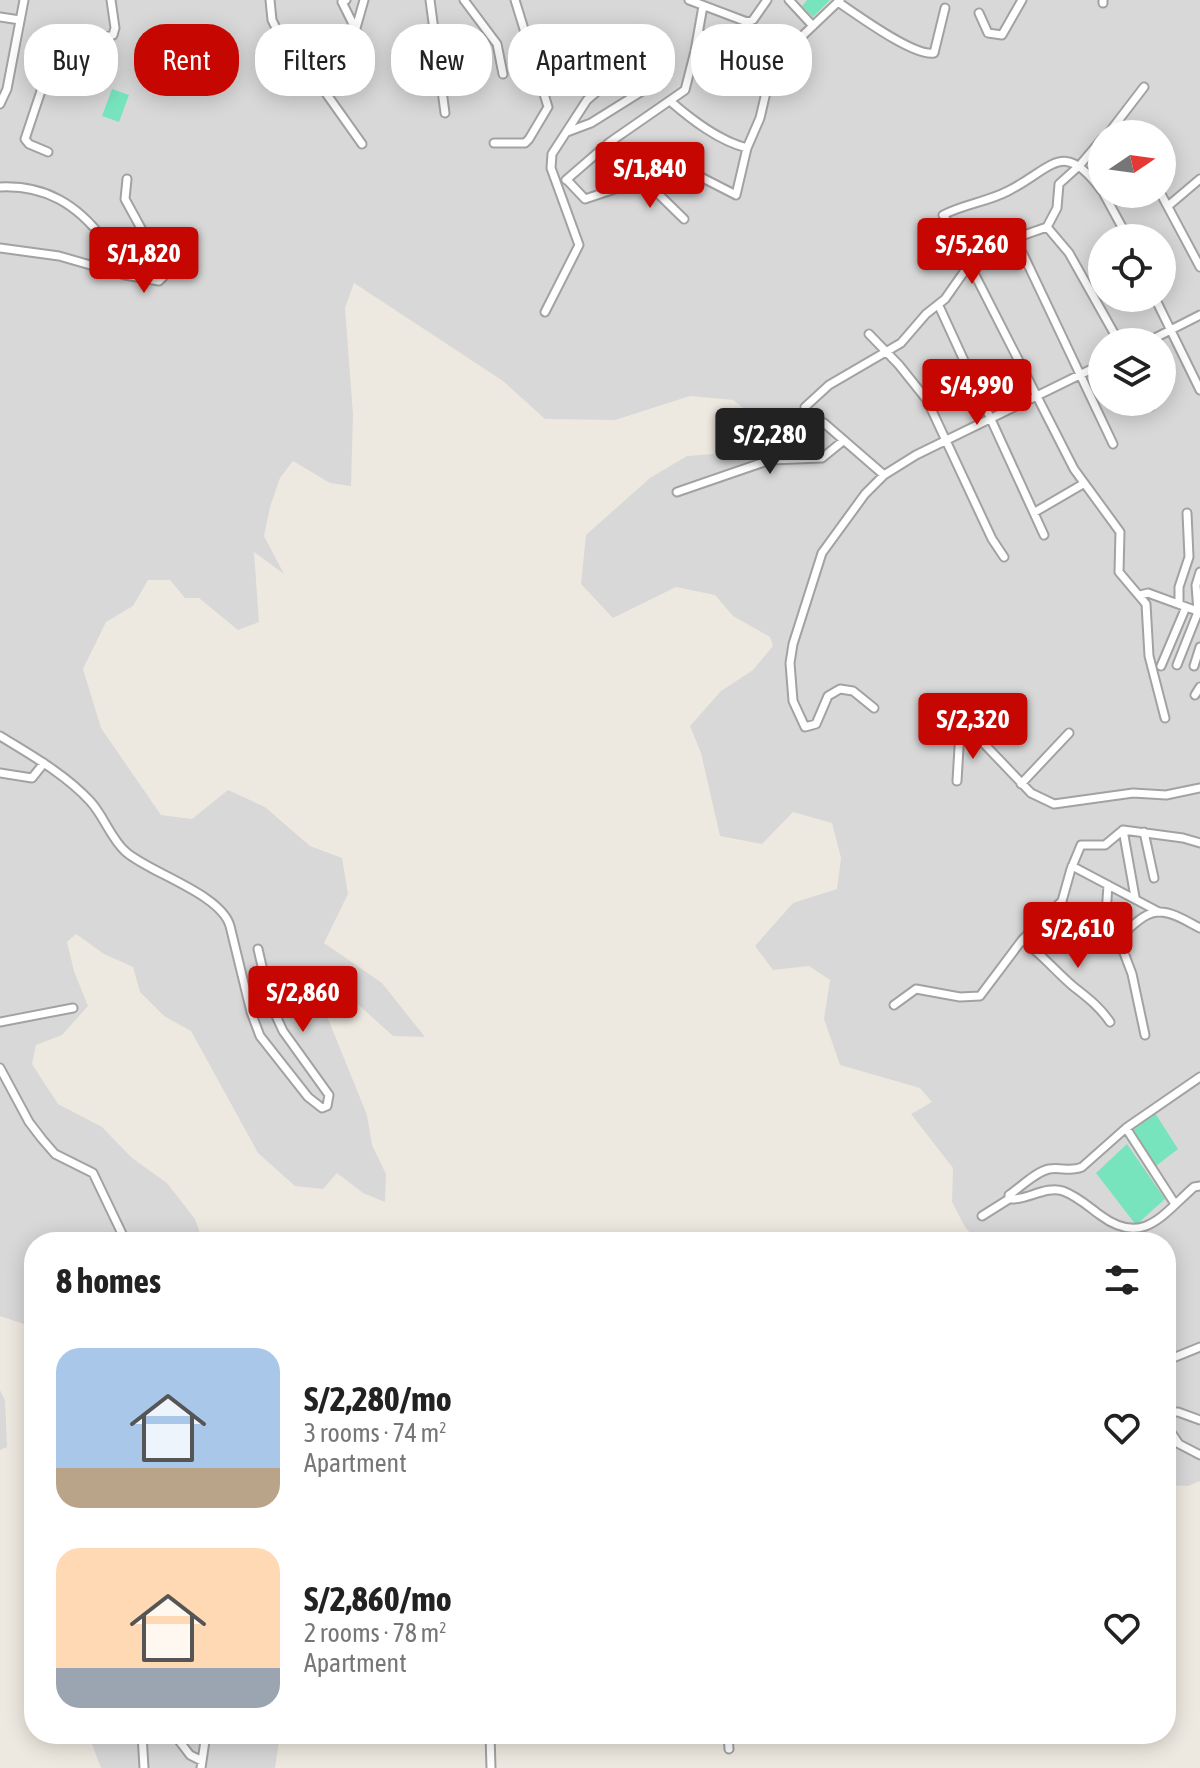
<!DOCTYPE html>
<html lang="en">
<head>
<meta charset="utf-8">
<style>
  body { margin:0; font-family:"Asap Condensed",sans-serif; background:#f6f6f6; color:#222; height:100vh; display:flex; flex-direction:column; font-size:30px; white-space:nowrap }
  * { box-sizing:border-box; margin:0 }
  p { font-size:26px; color:#767676 }
  .icon { flex:none; width:44px; height:44px; fill:none; stroke:currentColor; stroke-width:2; stroke-linecap:round; stroke-linejoin:round }
  .map { position:relative; flex:1; overflow:hidden }
  .side { position:absolute; left:24px; top:1232px; width:1152px; height:512px; display:flex; flex-direction:column; background:#fff; border-radius:32px; box-shadow:0 4px 20px #0003 }
  .side>* { flex:none }
  .guide { position:absolute; left:24px; top:24px; width:1152px; height:72px; display:flex; gap:16px }
  .needle { width:52px; rotate:77deg }
  .tools { position:absolute; left:1088px; top:120px; display:grid; gap:16px }
  .tools a { display:grid; place-items:center; width:88px; height:88px; border-radius:50%; background:#fff; box-shadow:0 4px 20px #0003; font-size:40px }
  .price { position:absolute; translate:-50% -68px; padding:0 18px; border-radius:8px; background:#c60600; color:#fff; font-size:26px; line-height:52px; filter:drop-shadow(0 2px 4px #0008) }
  .price::after { content:''; position:absolute; left:50%; top:48px; width:24px; height:18px; margin-left:-12px; background:inherit; clip-path:polygon(0 0,100% 0,50% 100%) }
  .price.selected { background:#222; color:#fff }
  ul { padding:0; list-style:none }
  li { display:flex; align-items:center; gap:24px; height:200px; padding:0 32px }
  li span { display:grid; place-items:center; flex:none; width:224px; height:160px; border-radius:24px; color:#555 }
  li>.icon { margin-inline-start:auto }
  span .icon { width:96px; height:96px; fill:#fffc; stroke-width:1 }
  li b { font-size:34px }
  h2 { display:flex; justify-content:space-between; align-items:center; height:96px; padding:0 32px; font-size:34px }
  .pill { padding:0 28px; border-radius:32px; background:#fff; box-shadow:0 4px 20px #0003; font-size:28px; line-height:72px }
  .pill.selected { background:#c60600; color:#fff }
  .map>svg:first-child { display:block }
</style>
</head>
<body>
<div class="map">
<svg width="1200" height="1768" viewBox="0 0 1200 1768">
  <rect width="100%" height="100%" fill="#eee9e0"/>
  <!-- residential -->
  <path fill="#d9d8d8" fill-rule="evenodd" d="M0 0H1200V1481L1188 1486 1166 1485V1242H978L965 1227 952 1202 953 1168 911 1114 932 1102 920 1088 840 1065 824 1019 830 980 809 966 773 970 755 946 793 903 837 889 841 858 832 823 793 812 762 844 720 836 701 753 690 726 721 691 753 670 773 646 770 637 733 616 715 595 676 587 613 618 581 584 586 535 650 478 687 456 765 450 779 436 733 400 690 396 615 420 545 419 503 381 354 283 345 308 353 414 351 486 330 483 293 461 280 478 270 507 264 536 284 574 254 552 259 622 238 630 199 598H185L170 580H148L133 606 106 622 83 669 101 728 161 815 192 819 228 790 265 807 310 846 342 858 348 894 324 943 382 983 425 1037 393 1036 342 990 316 989 367 1115 372 1145 386 1174 385 1202 363 1193 337 1173 323 1189 295 1186 258 1153 191 1031 164 1016 140 992 133 967 104 954 76 934 67 942 74 971 88 1006 62 1035 36 1045 32 1064 58 1104 102 1127 132 1158 167 1183 195 1219 203 1242H34V1335L27 1325 0 1316ZM1102 134H1162V194H1102ZM1102 238H1162V298H1102ZM1102 342H1162V402H1102Z
    M0 1390 5 1400 7 1447 0 1450Z
    M88 1734H280L275 1768H101Z"/>
  <!-- pitch -->
  <path fill="#77e4bd" d="M807 0H830L813 17 802 6Z
    M112 89 129 95 119 122 102 116Z
    M1155 1113 1178 1149 1156 1166 1133 1130Z
    M1127 1144 1165 1199 1136 1225 1096 1173Z"/>
  <g fill="none" stroke-linecap="round" stroke-linejoin="round">
    <!-- street casing -->
    <g stroke="#a2a2a2" stroke-width="11">
      <path id="street" d="M270 0 272 20 276 28 306 65 362 144
        M346 0 342 2 359 36
        M430 0 445 113
        M464 0 497 44 503 74
        M689 0 747 22 753 20 767 0
        M789 0 813 26
        M838 2C856 14 914 57 934 53L945 8
        M1103 3V0
        M979 13 988 33 1002 35 1022 0
        M0 17 20 20
        M356 28 364 0
        M699 33 776 61
        M670 101C692 120 719 141 747 148
        M0 104 7 89 24 0
        M567 132 591 123 663 78
        M1108 134 1144 87
        M494 143H525L529 139 548 107 515 0
        M48 152 29 144 25 139 46 76 66 38C81 32 97 41 113 35L115 28 111 0
        M641 177 684 219
        M566 180 610 142 685 90 695 51 703 6
        M567 180 585 199 624 186 649 171 659 168 693 173 736 195 747 148 760 118 771 71 776 61 840 0
        M0 187C45 185 77 204 104 240 112 251 114 263 124 273
        M1102 191C1063 137 1052 169 1008 191 987 202 964 204 943 215L968 249 974 273 1074 469 1120 532 1119 572 1146 604 1149 656 1165 718
        M1104 194 1128 238
        M1161 194 1200 267
        M1168 206 1200 179
        M1047 227 1069 253 1119 342
        M0 248 59 256 125 275 159 281 163 277 161 265 125 199 127 179
        M1023 254 1113 444
        M1155 298 1200 390
        M939 306 1044 535
        M545 312 579 245 551 168 552 154 587 100 616 75 646 57
        M869 334 899 365 927 400 992 539 1004 557
        M1147 342 1200 315
        M1149 402 1151 406
        M805 407 829 385 901 343 926 314 945 299 971 262 995 245 1047 227 1057 208 1059 184 1080 165 1102 139
        M824 423 884 475
        M677 492 770 460 822 458 843 441
        M1035 512 1083 484
        M1140 595 1148 593 1200 612
        M1179 603V587L1189 557 1187 513
        M1177 665 1198 612 1196 585 1200 572
        M1161 666 1186 607
        M1194 666 1200 647
        M1195 695 1200 687
        M874 708 853 691 840 689 828 696 816 724 805 727 793 701 790 663 793 644 822 553 865 494 884 475 916 455 1102 364
        M0 736C31 755 65 774 90 801 104 816 111 839 126 852 150 873 221 894 230 926L251 1012 260 1036 308 1097 322 1108 327 1106 329 1095 283 1031 271 1005 258 949
        M0 773 32 778 44 763
        M957 781 960 731 968 727 1031 793 1054 804 1133 793 1166 795 1200 788
        M1021 784 1069 733
        M1123 830 1135 897
        M1144 832 1154 878
        M1072 866 1159 912
        M1034 928C1048 940 1101 948 1118 937 1131 929 1142 912 1160 912 1173 912 1188 922 1200 928
        M1118 937 1132 974 1145 1035
        M1022 940C1042 954 1056 972 1074 987 1088 998 1100 1007 1110 1022
        M1104 943 1108 885
        M894 1005 916 989 960 997 980 996 1022 940 1062 901 1071 869 1081 845H1105L1123 830 1183 838 1200 843
        M0 1022 73 1008
        M0 1068 29 1122 42 1139 55 1154 93 1173 126 1242
        M1126 1128 1175 1204
        M1009 1199C1026 1201 1046 1185 1063 1191 1077 1196 1089 1207 1100 1215 1143 1247 1162 1215 1194 1187L1200 1186
        M982 1216 1009 1199V1195C1021 1187 1035 1172 1049 1169 1061 1167 1071 1172 1082 1167L1126 1128 1200 1077
        M1168 1360 1200 1347
        M1166 1412H1178L1200 1420
        M1166 1425 1179 1444 1200 1455
        M142 1734 144 1768
        M174 1734 190 1755 202 1761
        M490 1734 491 1768
        M728 1734 729 1749
        M201 1768 206 1734"/>
    </g>
    <!-- street -->
    <use href="#street" stroke="#fff" stroke-width="7"/>
  </g>
</svg>
<div class="tools">
<a><svg class="needle" viewBox="-14 -14 28 28"><path d="M0-13l5 13h-10z" fill="#e53935"/><path d="M0 13l5-13h-10z" fill="#767676"/></svg></a>
<a><svg class="icon" aria-label="locate" viewBox="0 0 24 24"><circle cx="12" cy="12" r="6"/><path d="M12 2v4M12 18v4M2 12h4M18 12h4"/></svg></a>
<a><svg class="icon" aria-label="layers" viewBox="0 0 24 24"><path d="M12 4l9 5-9 5-9-5zM3 14l9 5 9-5"/></svg></a>
</div>
<b class="price" style="left:650px;top:210px">S/1,840</b>
<b class="price" style="left:972px;top:286px">S/5,260</b>
<b class="price" style="left:144px;top:295px">S/1,820</b>
<b class="price" style="left:977px;top:427px">S/4,990</b>
<b class="price selected" style="left:770px;top:476px">S/2,280</b>
<b class="price" style="left:973px;top:761px">S/2,320</b>
<b class="price" style="left:1078px;top:970px">S/2,610</b>
<b class="price" style="left:303px;top:1034px">S/2,860</b>
<div class="guide">
<a class="pill">Buy</a>
<a class="pill selected">Rent</a>
<a class="pill">Filters</a>
<a class="pill">New</a>
<a class="pill">Apartment</a>
<a class="pill">House</a>
</div>
<section class="side">
<h2>8 homes<svg class="icon" aria-label="filters" viewBox="0 0 24 24"><path d="M4 7h16M4 17h16"/><circle cx="9" cy="7" r="2"/><circle cx="15" cy="17" r="2"/></svg></h2>
<ul>
<li><span style="background:linear-gradient(#a9c7e8 75%,#b9a48a 0)"><svg class="icon" aria-label="home" viewBox="0 0 24 24"><path d="M3 11l9-7 9 7M6 9v11h12V9"/></svg></span><div><b>S/2,280/mo</b><p>3 rooms · 74 m²</p><p>Apartment</p></div><svg class="icon" aria-label="heart" viewBox="0 0 24 24"><path d="M12 20l-8-8c-3-5 5-10 8-4 3-6 11-1 8 4z"/></svg></li>
<li><span style="background:linear-gradient(#ffd9b3 75%,#9aa5b1 0)"><svg class="icon" aria-label="home" viewBox="0 0 24 24"><path d="M3 11l9-7 9 7M6 9v11h12V9"/></svg></span><div><b>S/2,860/mo</b><p>2 rooms · 78 m²</p><p>Apartment</p></div><svg class="icon" aria-label="heart" viewBox="0 0 24 24"><path d="M12 20l-8-8c-3-5 5-10 8-4 3-6 11-1 8 4z"/></svg></li>
</ul>
</section>
</div>
</body>
</html>
